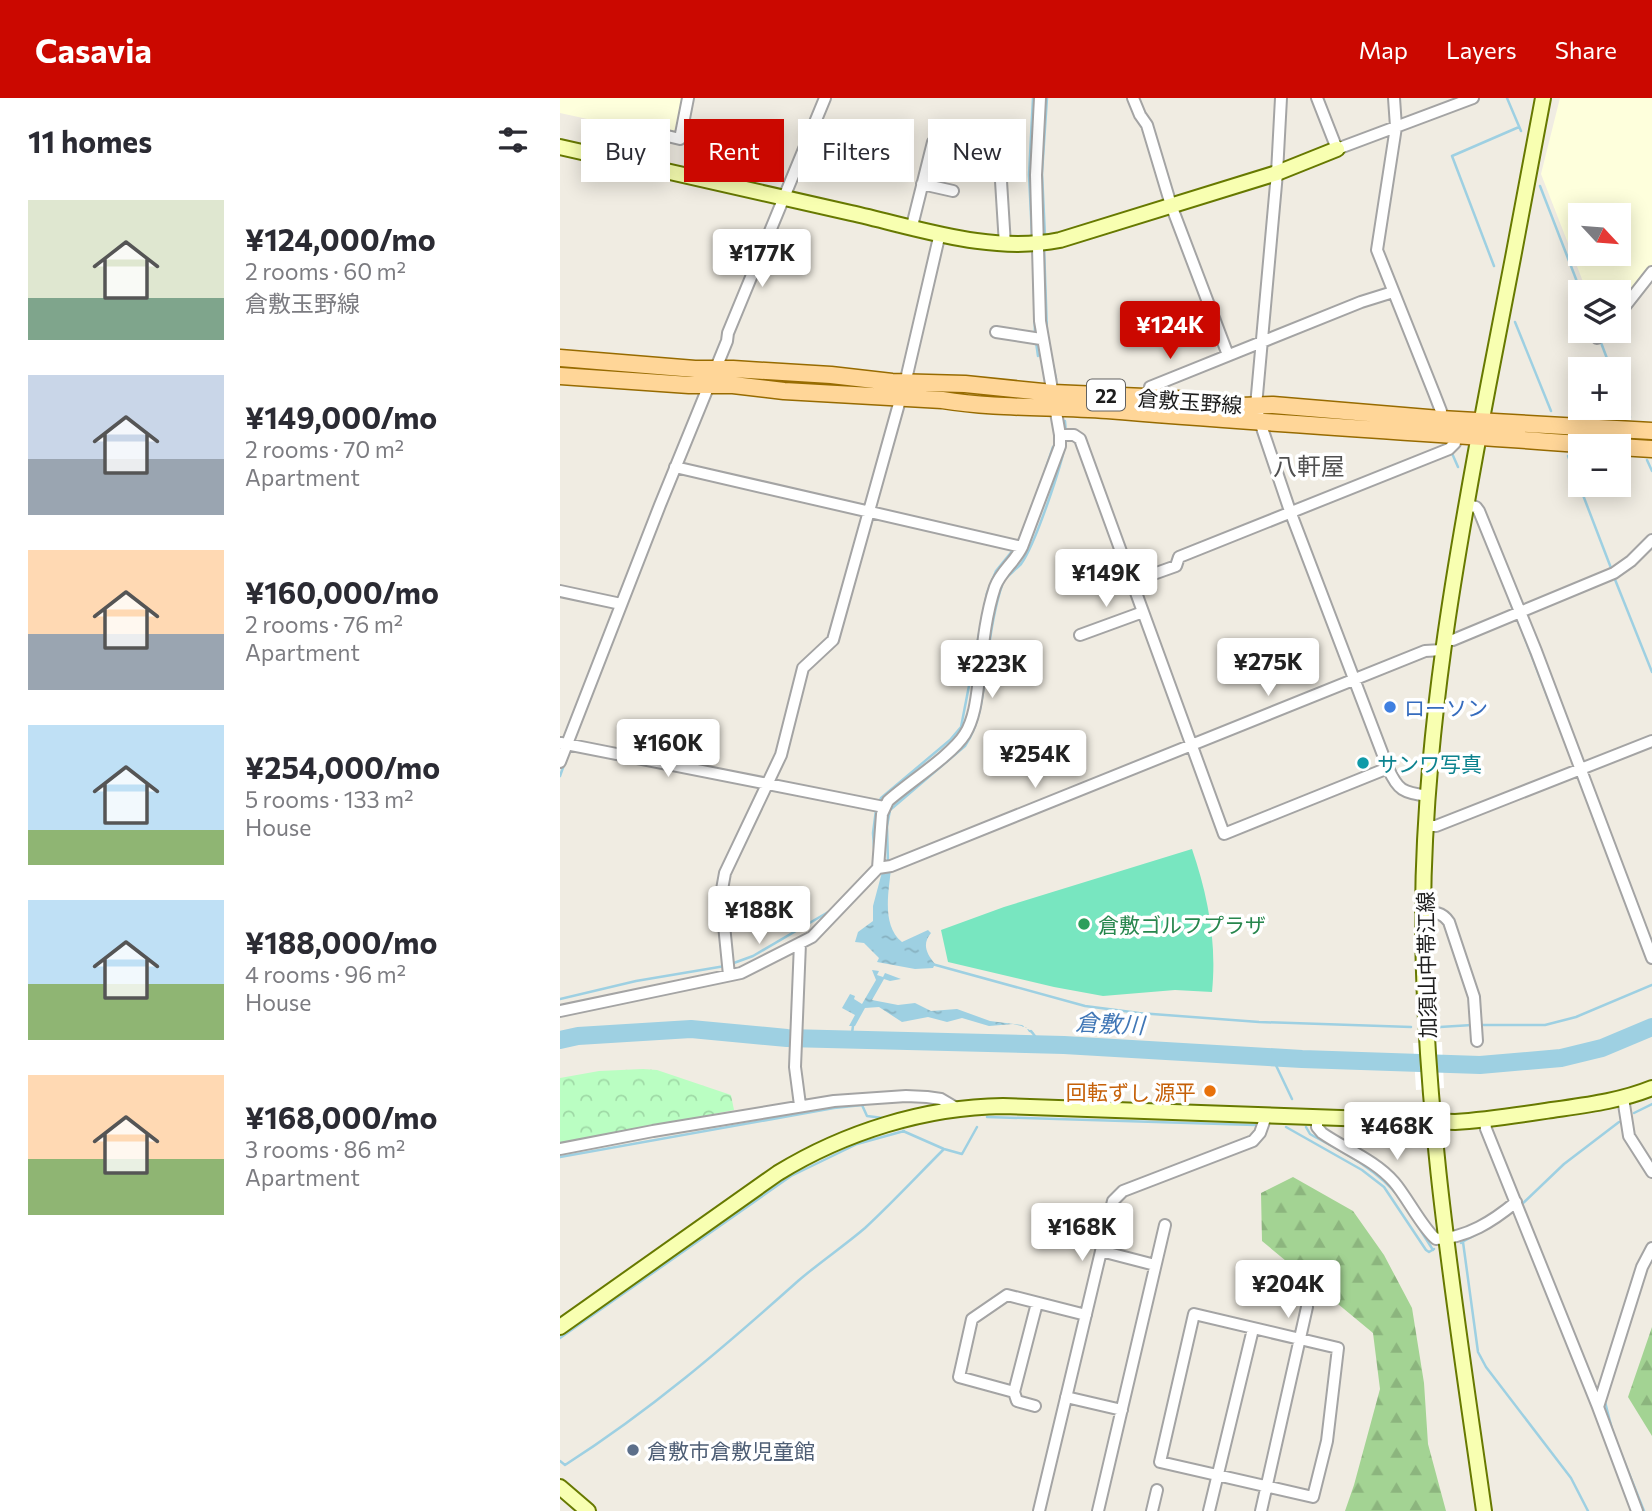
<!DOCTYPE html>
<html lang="en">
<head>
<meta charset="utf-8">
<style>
  body { margin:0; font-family:Commissioner,"Noto Sans JP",sans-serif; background:#f7f7f7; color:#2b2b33; height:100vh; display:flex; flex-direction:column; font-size:26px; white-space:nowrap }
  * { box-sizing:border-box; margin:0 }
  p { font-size:23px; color:#7c7c81 }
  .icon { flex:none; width:38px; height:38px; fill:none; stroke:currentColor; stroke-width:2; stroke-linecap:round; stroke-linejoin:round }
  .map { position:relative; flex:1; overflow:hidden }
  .panel { display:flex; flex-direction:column; background:#fff; width:560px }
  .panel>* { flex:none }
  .banner { position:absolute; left:21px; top:21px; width:665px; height:63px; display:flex; gap:14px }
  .needle { width:46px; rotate:116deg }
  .tools { position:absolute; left:1008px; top:105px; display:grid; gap:14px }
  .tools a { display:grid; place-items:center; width:63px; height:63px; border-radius:0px; background:#fff; box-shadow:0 4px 18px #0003; font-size:35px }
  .price { position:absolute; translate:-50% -60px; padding:0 16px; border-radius:7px; background:#fff; color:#222; font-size:23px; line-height:46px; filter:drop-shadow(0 2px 4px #0008) }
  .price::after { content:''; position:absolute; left:50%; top:42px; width:21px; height:16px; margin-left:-10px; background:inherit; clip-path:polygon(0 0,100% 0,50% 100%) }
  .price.selected { background:#cb0800; color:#fff }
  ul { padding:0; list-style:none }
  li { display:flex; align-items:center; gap:21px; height:175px; padding:0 28px }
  li span { display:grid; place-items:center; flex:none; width:196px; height:140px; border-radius:0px; color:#555 }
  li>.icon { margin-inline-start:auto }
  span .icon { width:84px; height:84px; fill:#fffc; stroke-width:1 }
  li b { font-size:30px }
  h2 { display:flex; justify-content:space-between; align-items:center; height:84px; padding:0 28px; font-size:30px }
  .pill { padding:0 24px; border-radius:0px; background:#fff; box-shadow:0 4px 18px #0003; font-size:24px; line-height:63px }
  .pill.selected { background:#cb0800; color:#fff }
  header { display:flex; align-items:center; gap:42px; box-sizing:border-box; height:98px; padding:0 35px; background:#cb0800; color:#fff }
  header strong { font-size:33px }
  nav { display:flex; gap:38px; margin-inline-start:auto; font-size:24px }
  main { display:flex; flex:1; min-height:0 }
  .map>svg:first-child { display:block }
</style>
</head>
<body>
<header>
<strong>Casavia</strong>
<nav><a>Map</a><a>Layers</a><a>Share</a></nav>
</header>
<main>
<section class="panel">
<h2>11 homes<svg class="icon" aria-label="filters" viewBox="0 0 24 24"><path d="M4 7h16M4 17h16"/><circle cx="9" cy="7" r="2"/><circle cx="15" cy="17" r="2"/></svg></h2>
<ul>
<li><span style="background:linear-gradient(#dfe7d0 70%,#7fa58c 0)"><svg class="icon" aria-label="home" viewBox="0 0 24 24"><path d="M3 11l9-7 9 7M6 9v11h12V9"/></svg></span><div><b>¥124,000/mo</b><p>2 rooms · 60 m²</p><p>倉敷玉野線</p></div></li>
<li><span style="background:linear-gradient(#c9d6e8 60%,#9aa5b1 0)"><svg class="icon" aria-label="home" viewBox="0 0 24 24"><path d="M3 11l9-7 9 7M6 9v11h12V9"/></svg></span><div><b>¥149,000/mo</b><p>2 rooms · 70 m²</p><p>Apartment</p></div></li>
<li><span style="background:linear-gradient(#ffd9b3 60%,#9aa5b1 0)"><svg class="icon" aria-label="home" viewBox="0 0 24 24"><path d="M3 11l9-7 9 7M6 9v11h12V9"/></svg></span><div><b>¥160,000/mo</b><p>2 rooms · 76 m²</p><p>Apartment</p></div></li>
<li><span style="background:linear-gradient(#bfe0f5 75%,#8fb573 0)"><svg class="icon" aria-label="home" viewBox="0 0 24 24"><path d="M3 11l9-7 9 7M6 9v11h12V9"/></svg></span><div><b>¥254,000/mo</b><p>5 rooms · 133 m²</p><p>House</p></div></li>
<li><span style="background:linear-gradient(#bfe0f5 60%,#8fb573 0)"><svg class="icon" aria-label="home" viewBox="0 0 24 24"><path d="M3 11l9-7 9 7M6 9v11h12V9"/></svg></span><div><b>¥188,000/mo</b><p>4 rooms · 96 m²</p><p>House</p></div></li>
<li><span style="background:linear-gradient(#ffd9b3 60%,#8fb573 0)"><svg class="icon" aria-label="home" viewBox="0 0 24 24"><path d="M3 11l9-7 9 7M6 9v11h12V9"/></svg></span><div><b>¥168,000/mo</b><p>3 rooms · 86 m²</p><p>Apartment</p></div></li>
</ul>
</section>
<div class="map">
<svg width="1092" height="1413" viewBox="0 0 1092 1413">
  <defs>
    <pattern id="forest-firs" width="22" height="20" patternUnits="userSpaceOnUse" patternTransform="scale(1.75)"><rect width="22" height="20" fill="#a3d393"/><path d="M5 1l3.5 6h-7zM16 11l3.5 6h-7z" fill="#8cb57e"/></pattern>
    <pattern id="park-crowns" width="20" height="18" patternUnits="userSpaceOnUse" patternTransform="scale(1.75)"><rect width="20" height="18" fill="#bafec2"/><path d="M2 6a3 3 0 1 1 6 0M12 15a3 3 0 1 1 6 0" fill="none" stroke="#9fd9a6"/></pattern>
    <pattern id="water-ripples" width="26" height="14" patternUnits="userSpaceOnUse" patternTransform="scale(1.75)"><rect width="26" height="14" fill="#9ed0e2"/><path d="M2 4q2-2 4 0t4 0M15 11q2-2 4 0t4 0" fill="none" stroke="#88b2c1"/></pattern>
  </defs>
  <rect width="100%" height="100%" fill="#f0ece2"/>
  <!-- education -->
  <path fill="#feffdc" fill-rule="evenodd" d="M0 0H125L117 36 115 37 66 25 64 29 0 15Z
    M1000 0H1092V170L1059 212V194H1027L981 76ZM1020 117H1059V156H1020Z"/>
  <!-- forest -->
  <path fill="url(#forest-firs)" d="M733 1079 793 1113 824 1157 852 1210 864 1285 868 1346 886 1413H785L794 1387 820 1291 813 1235 702 1143 701 1095Z
    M1092 1229V1338L1068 1299Z"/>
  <!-- park -->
  <path fill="url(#park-crowns)" d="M83 971 97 972 171 997 174 1012 0 1046V980L39 973Z"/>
  <!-- pitch -->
  <path fill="#78e6c0" d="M632 751C648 798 657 844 652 894L615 892 543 898 494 889 388 864 381 832 444 809Z"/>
  <!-- water -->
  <path fill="url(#water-ripples)" d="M331 770C329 793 321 827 342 844L368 832 371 835C362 846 366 855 375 866L373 870 355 871 317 864 319 860 304 845 295 844 298 834 313 823V808L322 774Z
    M312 872 319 873 317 877 323 879 325 875 341 881 330 883 324 881 312 902 338 907 355 905 371 913 397 911 430 923 462 927 474 935 469 934 466 929 453 926 429 928 402 920 387 924 368 919 342 924 319 909 305 910 295 928H289L295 917 282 910 290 896 295 898 294 901 302 906 316 882Z"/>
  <!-- pier -->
  <path fill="#fff" d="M882 944 884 990 856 992 853 945Z"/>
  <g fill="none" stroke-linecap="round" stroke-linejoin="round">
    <!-- stream -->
    <path stroke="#9ed0e2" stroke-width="2.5" d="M947 0 961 33
      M980 88 1021 194
      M472 138 469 77 473 0
      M485 138 482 75 487 0
      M484 149 487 233
      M934 168 892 58 959 29
      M474 188 475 237
      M955 224 991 313
      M1040 242 1051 271
      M476 244 478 258
      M493 267 496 281
      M1059 291 1070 319
      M505 323 506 335
      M891 353 898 369
      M1008 358 1051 470
      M1087 362 1092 373
      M481 385 493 349
      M1054 479 1092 574
      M445 481C450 476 456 471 461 466 475 447 502 367 506 342
      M949 501 954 514
      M957 520 996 621
      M0 678 5 664
      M318 706 321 700 390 642 401 629 427 495 436 473 453 452
      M314 750 313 735 316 712
      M328 765 327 728 330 712 405 648C422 623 423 592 427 563 430 538 434 511 442 487
      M171 866 193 858 270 813
      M372 866 525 908 579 915 699 924 851 929
      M0 901 76 883 165 868
      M918 927H985L1016 919 1092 887
      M880 929 912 927
      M471 933 482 947
      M291 942 293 928
      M712 959 732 1001
      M1074 1015 1092 1006
      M427 1019 695 1027
      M726 1029 802 1072 824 1089 866 1152 869 1154 874 1151
      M746 1029 750 1036C782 1054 816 1070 839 1099
      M343 1033 384 1051 402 1056 417 1029
      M0 1059 274 1010 302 1007 307 1018 323 1020
      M960 1108 1004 1066 1059 1024
      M856 1125 873 1152
      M904 1143 919 1135
      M901 1145 903 1144 918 1254 926 1269 1011 1380 1028 1413
      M0 1240 231 1078 297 1046 344 1033
      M1045 1304 1053 1335
      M1058 1348 1084 1413
      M0 1363 5 1367C91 1312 163 1250 238 1183 260 1164 284 1148 305 1130 332 1105 358 1077 384 1051"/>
    <!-- river -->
    <path stroke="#9ed0e2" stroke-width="18" d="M0 942 18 938 131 931 227 940 504 947 742 961 920 967 1001 960 1042 950 1092 929"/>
    <!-- street casing -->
    <g stroke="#a4a4a4" stroke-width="14">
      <path id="street" d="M573 0 580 17 587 27 611 107 668 257
        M721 0 717 75 696 308 703 333 730 413 828 670C838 693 843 694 867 698
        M757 0 777 51 913 0
        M834 0 836 29 817 152 874 295 881 313 880 321
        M69 29 120 41 128 0
        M362 86 393 93
        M352 128 373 44 377 41 399 45
        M445 147 441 83 446 31
        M1059 216 1092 174
        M436 234 481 241
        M1037 240 1045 233
        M589 299 590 289 801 204 833 194
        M500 337H514L520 341 664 736 828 670
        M115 369 462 449
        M906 407 916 409 919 413 976 553 1092 860
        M571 484 616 468 619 459 889 351 895 345
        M0 493 61 506
        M520 537 583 514
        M884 541 893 542 1054 475 1071 463 1092 442
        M1 645 324 709
        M0 664 100 407 167 243 168 235 265 0
        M866 728H876L1092 643
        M318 770 331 768 865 553 882 552
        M863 815C875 814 882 814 889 824L914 899 917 943
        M169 877 161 797 165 775 221 657 243 570 273 542 347 277 380 135
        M0 913 181 875 252 839 318 770 322 716 328 703C348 685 392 657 405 636 416 618 417 594 420 573 423 545 426 516 435 489 441 473 455 464 462 449L500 348V337L480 223 476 77 480 0
        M1063 1000 1069 1038 1092 1074
        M240 1007 235 969 240 845
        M757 1020V1029L762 1035C785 1051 815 1062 834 1084 847 1099 863 1131 876 1141 907 1140 933 1123 956 1104
        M925 1022 926 1031 1038 1309 1077 1413
        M0 1051 93 1033 274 1003 346 998 367 999 381 1001 398 1011
        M541 1153 595 1167
        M634 1216 778 1250 767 1343 753 1399 600 1364Z
        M454 1294 399 1279 412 1221 447 1197 526 1217
        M506 1299 562 1312
        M475 1308 457 1303 454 1294 477 1205
        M1038 1309 1082 1169 1092 1150
        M479 1413 553 1103 563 1093 693 1043 700 1035 706 1018
        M538 1413 605 1127
        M592 1413 597 1392
        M649 1413 693 1231
        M701 1413 747 1209"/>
    </g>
    <!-- secondary casing -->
    <g stroke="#677900" stroke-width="18">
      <path id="secondary" d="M0 49C97 71 194 93 291 115 359 130 430 156 500 142L717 75 777 51
        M0 1229 218 1075C285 1034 365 1009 443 1008L895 1024C927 1022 959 1017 992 1012 1026 1007 1060 1003 1092 990
        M0 1389 28 1413
        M924 1413C896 1214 863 1016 863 814 864 637 895 463 928 289 947 193 965 96 983 0"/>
    </g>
    <!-- primary casing -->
    <g stroke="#976b00" stroke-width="19">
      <path id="primary" d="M0 260 135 271H173L271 277 332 284 405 286 493 295 608 300 679 308 713 307 880 321 1092 333
        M0 278 129 287H173L224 293 382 302C436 311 492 308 547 312 713 326 880 335 1046 348
        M1059 349 1092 351"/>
    </g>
    <!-- street -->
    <use href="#street" stroke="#fff" stroke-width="10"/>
    <!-- secondary -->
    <use href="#secondary" stroke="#f8ffb1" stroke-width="14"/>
    <!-- primary -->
    <use href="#primary" stroke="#ffd698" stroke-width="16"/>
  </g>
  <!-- markers -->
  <circle fill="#3f7fe0" stroke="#fff" stroke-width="2.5" cx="830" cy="609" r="7"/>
  <circle fill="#0f9aa8" stroke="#fff" stroke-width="2.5" cx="803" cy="665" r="7"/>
  <circle fill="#2e9e5b" stroke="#fff" stroke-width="2.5" cx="524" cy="826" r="7"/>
  <circle fill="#e8710a" stroke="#fff" stroke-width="2.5" cx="650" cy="993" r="7"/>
  <circle fill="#5c6f8a" stroke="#fff" stroke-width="2.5" cx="73" cy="1352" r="7"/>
  <g text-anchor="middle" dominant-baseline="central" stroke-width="7" stroke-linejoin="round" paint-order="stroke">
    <!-- shield labels -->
    <rect fill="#fff" stroke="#616161" stroke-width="2" x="527" y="281.5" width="38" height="31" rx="5"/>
    <g font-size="19" font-weight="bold" fill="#1d1d1d">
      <text x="546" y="297">22</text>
    </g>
    <!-- street labels -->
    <g font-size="21" fill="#1d1d1d" stroke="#fff">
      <text transform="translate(630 303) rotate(4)">倉敷玉野線</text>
      <text transform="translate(866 867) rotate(-91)">加須山中帯江線</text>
    </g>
    <!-- shop labels -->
    <g font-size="21" fill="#366cbe" stroke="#fff" text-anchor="start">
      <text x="844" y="609">ローソン</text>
    </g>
    <!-- culture labels -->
    <g font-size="21" fill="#0d838f" stroke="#fff" text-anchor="start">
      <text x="817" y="665">サンワ写真</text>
    </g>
    <!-- leisure labels -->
    <g font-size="21" fill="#27864d" stroke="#fff" text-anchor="start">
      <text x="538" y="826">倉敷ゴルフプラザ</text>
    </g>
    <!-- food labels -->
    <g font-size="21" fill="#c56008" stroke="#fff" text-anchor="end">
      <text x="636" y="993">回転ずし 源平</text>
    </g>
    <!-- service labels -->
    <g font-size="21" fill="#4e5e75" stroke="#fff" text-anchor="start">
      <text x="87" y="1352">倉敷市倉敷児童館</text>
    </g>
    <!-- water labels -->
    <g font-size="23" font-style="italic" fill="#4177b6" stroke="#fff">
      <text transform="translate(550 925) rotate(3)">倉敷川</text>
    </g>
    <!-- quarter labels -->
    <g font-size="24" fill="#505050" stroke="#fff">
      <text x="749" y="367">八軒屋</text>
    </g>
  </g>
</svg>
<div class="tools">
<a><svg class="needle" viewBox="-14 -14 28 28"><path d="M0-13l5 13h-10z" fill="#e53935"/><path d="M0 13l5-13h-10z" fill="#7c7c81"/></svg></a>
<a><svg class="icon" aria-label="layers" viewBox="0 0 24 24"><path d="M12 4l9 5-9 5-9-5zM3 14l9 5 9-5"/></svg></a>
<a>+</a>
<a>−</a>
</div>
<b class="price" style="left:202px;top:191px">¥177K</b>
<b class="price selected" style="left:610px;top:263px">¥124K</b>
<b class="price" style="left:546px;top:511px">¥149K</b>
<b class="price" style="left:708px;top:600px">¥275K</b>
<b class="price" style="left:432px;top:602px">¥223K</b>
<b class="price" style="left:108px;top:681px">¥160K</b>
<b class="price" style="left:475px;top:692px">¥254K</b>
<b class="price" style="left:199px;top:848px">¥188K</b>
<b class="price" style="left:837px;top:1064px">¥468K</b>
<b class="price" style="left:522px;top:1165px">¥168K</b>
<b class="price" style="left:728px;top:1222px">¥204K</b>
<div class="banner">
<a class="pill">Buy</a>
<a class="pill selected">Rent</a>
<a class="pill">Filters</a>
<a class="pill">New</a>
</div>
</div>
</main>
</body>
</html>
